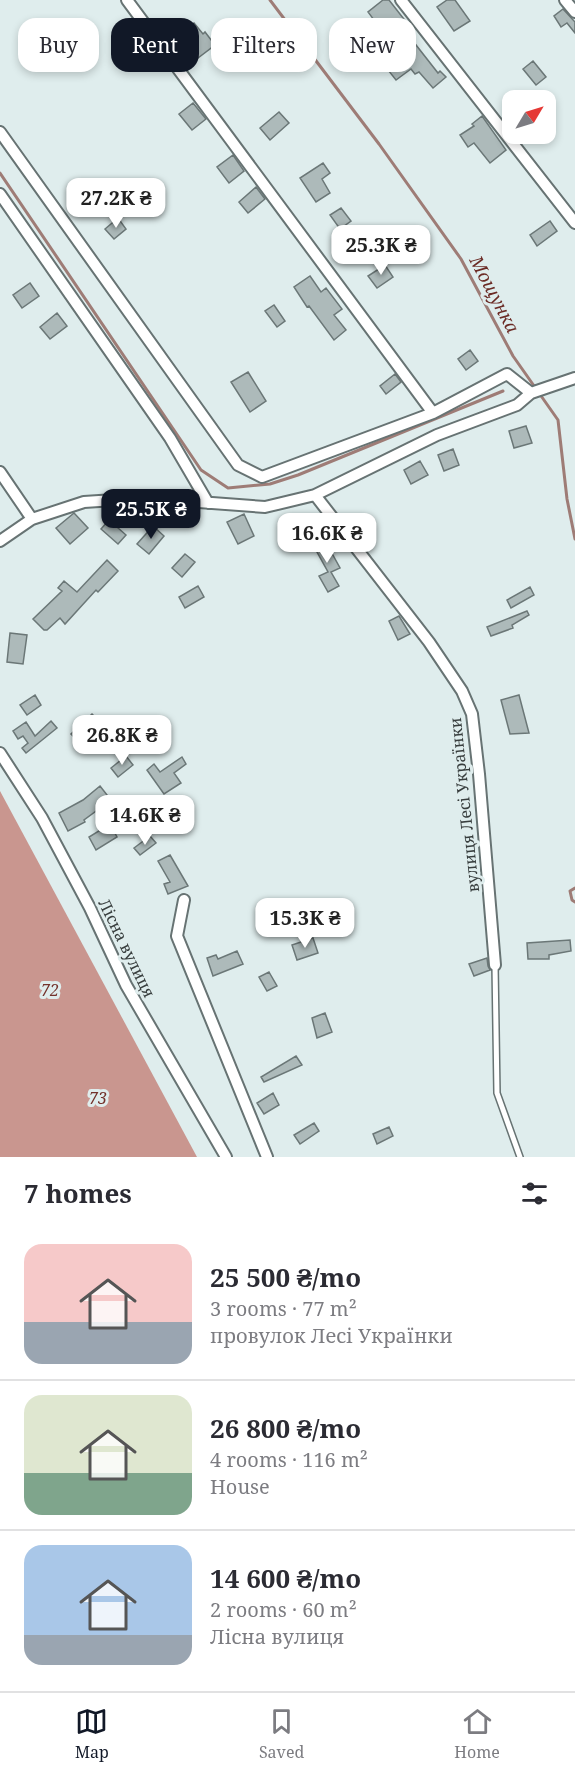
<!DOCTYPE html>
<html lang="en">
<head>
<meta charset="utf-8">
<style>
  body { margin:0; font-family:"Noto Serif",serif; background:#f7f7f7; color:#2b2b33; height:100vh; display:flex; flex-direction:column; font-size:22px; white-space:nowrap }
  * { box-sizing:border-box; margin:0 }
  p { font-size:20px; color:#7c7c81 }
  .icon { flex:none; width:33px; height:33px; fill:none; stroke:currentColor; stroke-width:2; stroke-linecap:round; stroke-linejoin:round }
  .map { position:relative; height:1157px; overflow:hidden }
  .sheet { display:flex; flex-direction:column; background:#fff; flex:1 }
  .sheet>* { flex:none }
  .guide { position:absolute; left:18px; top:18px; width:540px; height:54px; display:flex; gap:12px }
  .needle { width:39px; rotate:52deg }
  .buttons { position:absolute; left:502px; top:90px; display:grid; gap:12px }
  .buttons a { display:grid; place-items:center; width:54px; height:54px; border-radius:12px; background:#fff; box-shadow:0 3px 9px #0003; font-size:30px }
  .price { position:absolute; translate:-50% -51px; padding:0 14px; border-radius:12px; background:#fff; color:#222; font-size:20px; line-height:39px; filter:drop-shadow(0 2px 3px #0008) }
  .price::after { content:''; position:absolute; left:50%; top:36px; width:18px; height:14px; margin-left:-9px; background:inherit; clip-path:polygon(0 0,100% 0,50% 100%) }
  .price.active { background:#111827; color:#fff }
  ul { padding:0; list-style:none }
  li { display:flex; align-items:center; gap:18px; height:150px; padding:0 24px }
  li+li { border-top:2px solid #e1e1e2 }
  li span { display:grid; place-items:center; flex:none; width:168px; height:120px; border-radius:18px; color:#555 }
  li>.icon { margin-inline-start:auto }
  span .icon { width:72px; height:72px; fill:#fffc; stroke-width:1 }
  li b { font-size:26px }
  h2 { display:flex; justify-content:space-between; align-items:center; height:72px; padding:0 24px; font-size:26px }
  .pill { padding:0 21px; border-radius:18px; background:#fff; box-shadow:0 3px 9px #0003; font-size:21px; line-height:54px }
  .pill.active { background:#111827; color:#fff }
  .dock { display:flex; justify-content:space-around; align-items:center; height:84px; border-top:2px solid #e1e1e2; background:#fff; font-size:16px; color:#7c7c81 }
  .dock a { display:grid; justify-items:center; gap:3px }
  .dock .active { color:#111827 }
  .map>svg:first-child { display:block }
</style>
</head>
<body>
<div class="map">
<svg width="575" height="1157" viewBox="0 0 575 1157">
  <rect width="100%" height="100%" fill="#dfeded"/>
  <!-- forest -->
  <path fill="#c9968f" d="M0 791 197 1157H0Z"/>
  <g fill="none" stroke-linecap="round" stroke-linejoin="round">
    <!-- stream -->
    <path stroke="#9e7c76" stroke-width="3" d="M270 0 379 144 461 259 513 356 558 420 567 499 575 539
      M0 173 201 470 228 488 270 484 298 475 503 391
      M575 888 570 891 572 900 575 902"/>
  </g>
  <!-- building -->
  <path fill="#adbaba" stroke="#6b7777" stroke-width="1.5" d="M383 0H389L414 32 409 36 438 73 440 71 446 77 433 88 419 72 415 74 411 69 396 80 388 70 403 59 368 12Z
    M447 0H455L470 21 454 31 437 7Z
    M563 9 575 22V33L567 23 561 27 554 16Z
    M194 23 203 34 205 32 215 45 198 58 192 50 195 48 183 31Z
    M533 61 546 77 536 85 523 69Z
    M193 103 206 119 192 130 179 114Z
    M279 112 289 123 270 140 260 128Z
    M482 116 506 150 490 163 474 143 468 147 460 135 474 126 472 124Z
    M233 155 244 171 229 183 217 167Z
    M323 163 330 173 322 179 330 193 316 202 300 178Z
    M256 187 265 199 248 213 239 202Z
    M341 208 351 221 340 229 330 215Z
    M118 218 126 229 114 239 105 229Z
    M550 221 557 231 537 246 530 235Z
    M385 265 393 277 377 288 368 276Z
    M310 276 321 292 326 288 342 309 334 315 346 330 334 340 309 306 307 307 294 287Z
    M30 283 39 296 22 308 13 295Z
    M274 305 285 321 277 327 265 311Z
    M57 313 67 326 50 339 40 327Z
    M470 350 478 361 466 370 458 359Z
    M248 372 266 401 250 412 231 382Z
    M395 374 401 382 386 394 380 386Z
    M526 426 532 443 514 448 509 431Z
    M453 449 459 465 444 471 438 455Z
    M420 461 428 475 411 484 404 470Z
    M74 513 88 528 70 544 56 528Z
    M244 514 254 536 238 544 227 522Z
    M109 520 126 535 118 544 101 529Z
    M153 526 164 536 149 554 137 544Z
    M323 537 340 568 331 572 339 586 328 592 319 576 328 572 312 543Z
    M185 554 195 562 182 577 172 568Z
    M107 560 118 571 98 592 96 590 65 624 60 618 47 630H44L33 619 62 591 58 588 64 581 77 592Z
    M198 586 204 597 185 608 179 597Z
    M530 587 534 595 511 608 507 600Z
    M527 611 529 615 512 625 513 628 491 636 487 627Z
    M399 616 410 634 398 640 389 621Z
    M10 633 27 635 23 664 7 662Z
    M35 695 41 705 27 715 20 705Z
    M519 695 529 733 510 734 501 700Z
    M92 714 99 721 79 742 71 734Z
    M51 721 57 728 26 753 22 748 28 743 23 736 18 739 13 731 26 722 35 736Z
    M126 756 133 765 118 777 111 768Z
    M182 757 186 764 174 773 181 783 164 794 147 770 154 764 160 772Z
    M100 786 111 800 84 820 85 822 68 831 59 813 83 800Z
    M110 824 117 837 96 850 89 837Z
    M150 836 156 843 140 855 134 848Z
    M170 855 188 886 168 894 164 884 170 882 158 861Z
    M313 938 318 953 297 960 292 945Z
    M570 940 571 951 549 955V959H528L527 943Z
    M237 951 243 964 213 976 207 958 216 955 218 959Z
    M487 958 488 966 490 970 474 976 469 964Z
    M269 972 277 986 267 991 259 977Z
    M325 1013 332 1032 317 1038 312 1018Z
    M296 1056 302 1065 264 1082 261 1077Z
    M273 1093 279 1105 264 1114 257 1103Z
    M314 1123 319 1131 300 1144 294 1135Z
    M389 1127 393 1136 377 1144 373 1134Z"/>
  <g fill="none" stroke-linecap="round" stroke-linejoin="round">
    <!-- service casing -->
    <g stroke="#677373" stroke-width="8">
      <path id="service" d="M495 965 497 1093 520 1157"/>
    </g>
    <!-- minor casing -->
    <g stroke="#677373" stroke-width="14">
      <path id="minor" d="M127 0 433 413
        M401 0 575 223
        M565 0 575 12
        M0 132 238 465 262 477 433 413 507 374 531 393
        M0 194 170 438 208 503
        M0 472 32 519
        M315 495 429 642 462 691 472 714 479 774 495 965
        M0 541 32 519 84 502 145 498 265 507 315 495 437 435 517 405 531 393 575 378
        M0 753 42 818 90 908 126 985 226 1157
        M184 900 177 936 267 1157"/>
    </g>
    <!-- service -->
    <use href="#service" stroke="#fff" stroke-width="5"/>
    <!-- minor -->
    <use href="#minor" stroke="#fff" stroke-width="10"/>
  </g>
  <g text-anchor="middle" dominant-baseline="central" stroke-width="6" stroke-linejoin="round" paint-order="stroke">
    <!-- street labels -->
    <g font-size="16" fill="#383e3e" stroke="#dfeded">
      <text transform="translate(464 805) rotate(-96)">вулиця Лесі Українки</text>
      <text transform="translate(127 948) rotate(64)">Лісна вулиця</text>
    </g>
    <!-- park labels -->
    <g font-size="16" font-style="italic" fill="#73322b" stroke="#dfeded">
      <text x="50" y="990">72</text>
      <text x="98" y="1098">73</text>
    </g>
    <!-- water labels -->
    <g font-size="18" font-style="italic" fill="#6b2b25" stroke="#dfeded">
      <text transform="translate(495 294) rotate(62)">Мощунка</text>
    </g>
  </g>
</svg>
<div class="buttons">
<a><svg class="needle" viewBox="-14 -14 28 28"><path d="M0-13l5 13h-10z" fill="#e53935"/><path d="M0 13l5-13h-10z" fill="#7c7c81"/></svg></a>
</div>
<b class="price" style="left:116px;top:229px">27.2K ₴</b>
<b class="price" style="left:381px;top:276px">25.3K ₴</b>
<b class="price active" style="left:151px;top:540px">25.5K ₴</b>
<b class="price" style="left:327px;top:564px">16.6K ₴</b>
<b class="price" style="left:122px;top:766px">26.8K ₴</b>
<b class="price" style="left:145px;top:846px">14.6K ₴</b>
<b class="price" style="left:305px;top:949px">15.3K ₴</b>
<div class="guide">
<a class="pill">Buy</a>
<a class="pill active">Rent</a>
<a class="pill">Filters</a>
<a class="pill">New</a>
</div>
</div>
<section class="sheet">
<h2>7 homes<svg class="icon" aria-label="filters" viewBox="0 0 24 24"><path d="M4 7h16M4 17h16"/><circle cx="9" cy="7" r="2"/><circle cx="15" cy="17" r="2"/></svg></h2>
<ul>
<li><span style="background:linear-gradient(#f6c9c9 65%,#9aa5b1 0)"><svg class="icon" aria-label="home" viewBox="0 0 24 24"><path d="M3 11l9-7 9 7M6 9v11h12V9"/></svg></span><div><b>25 500 ₴/mo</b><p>3 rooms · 77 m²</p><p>провулок Лесі Українки</p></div></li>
<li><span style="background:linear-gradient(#dfe7d0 65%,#7fa58c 0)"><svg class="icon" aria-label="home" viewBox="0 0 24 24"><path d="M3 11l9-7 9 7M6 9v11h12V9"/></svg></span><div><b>26 800 ₴/mo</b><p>4 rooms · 116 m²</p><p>House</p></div></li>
<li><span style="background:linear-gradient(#a9c7e8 75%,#9aa5b1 0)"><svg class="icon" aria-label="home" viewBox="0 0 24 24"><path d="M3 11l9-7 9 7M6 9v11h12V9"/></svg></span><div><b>14 600 ₴/mo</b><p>2 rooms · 60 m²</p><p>Лісна вулиця</p></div></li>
</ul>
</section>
<nav class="dock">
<a class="active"><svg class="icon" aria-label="map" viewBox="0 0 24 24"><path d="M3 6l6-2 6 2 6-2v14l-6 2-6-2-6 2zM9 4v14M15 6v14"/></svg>Map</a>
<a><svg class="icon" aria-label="saved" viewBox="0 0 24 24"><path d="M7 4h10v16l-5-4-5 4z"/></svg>Saved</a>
<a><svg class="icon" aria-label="home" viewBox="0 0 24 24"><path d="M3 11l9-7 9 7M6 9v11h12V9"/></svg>Home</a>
</nav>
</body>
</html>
